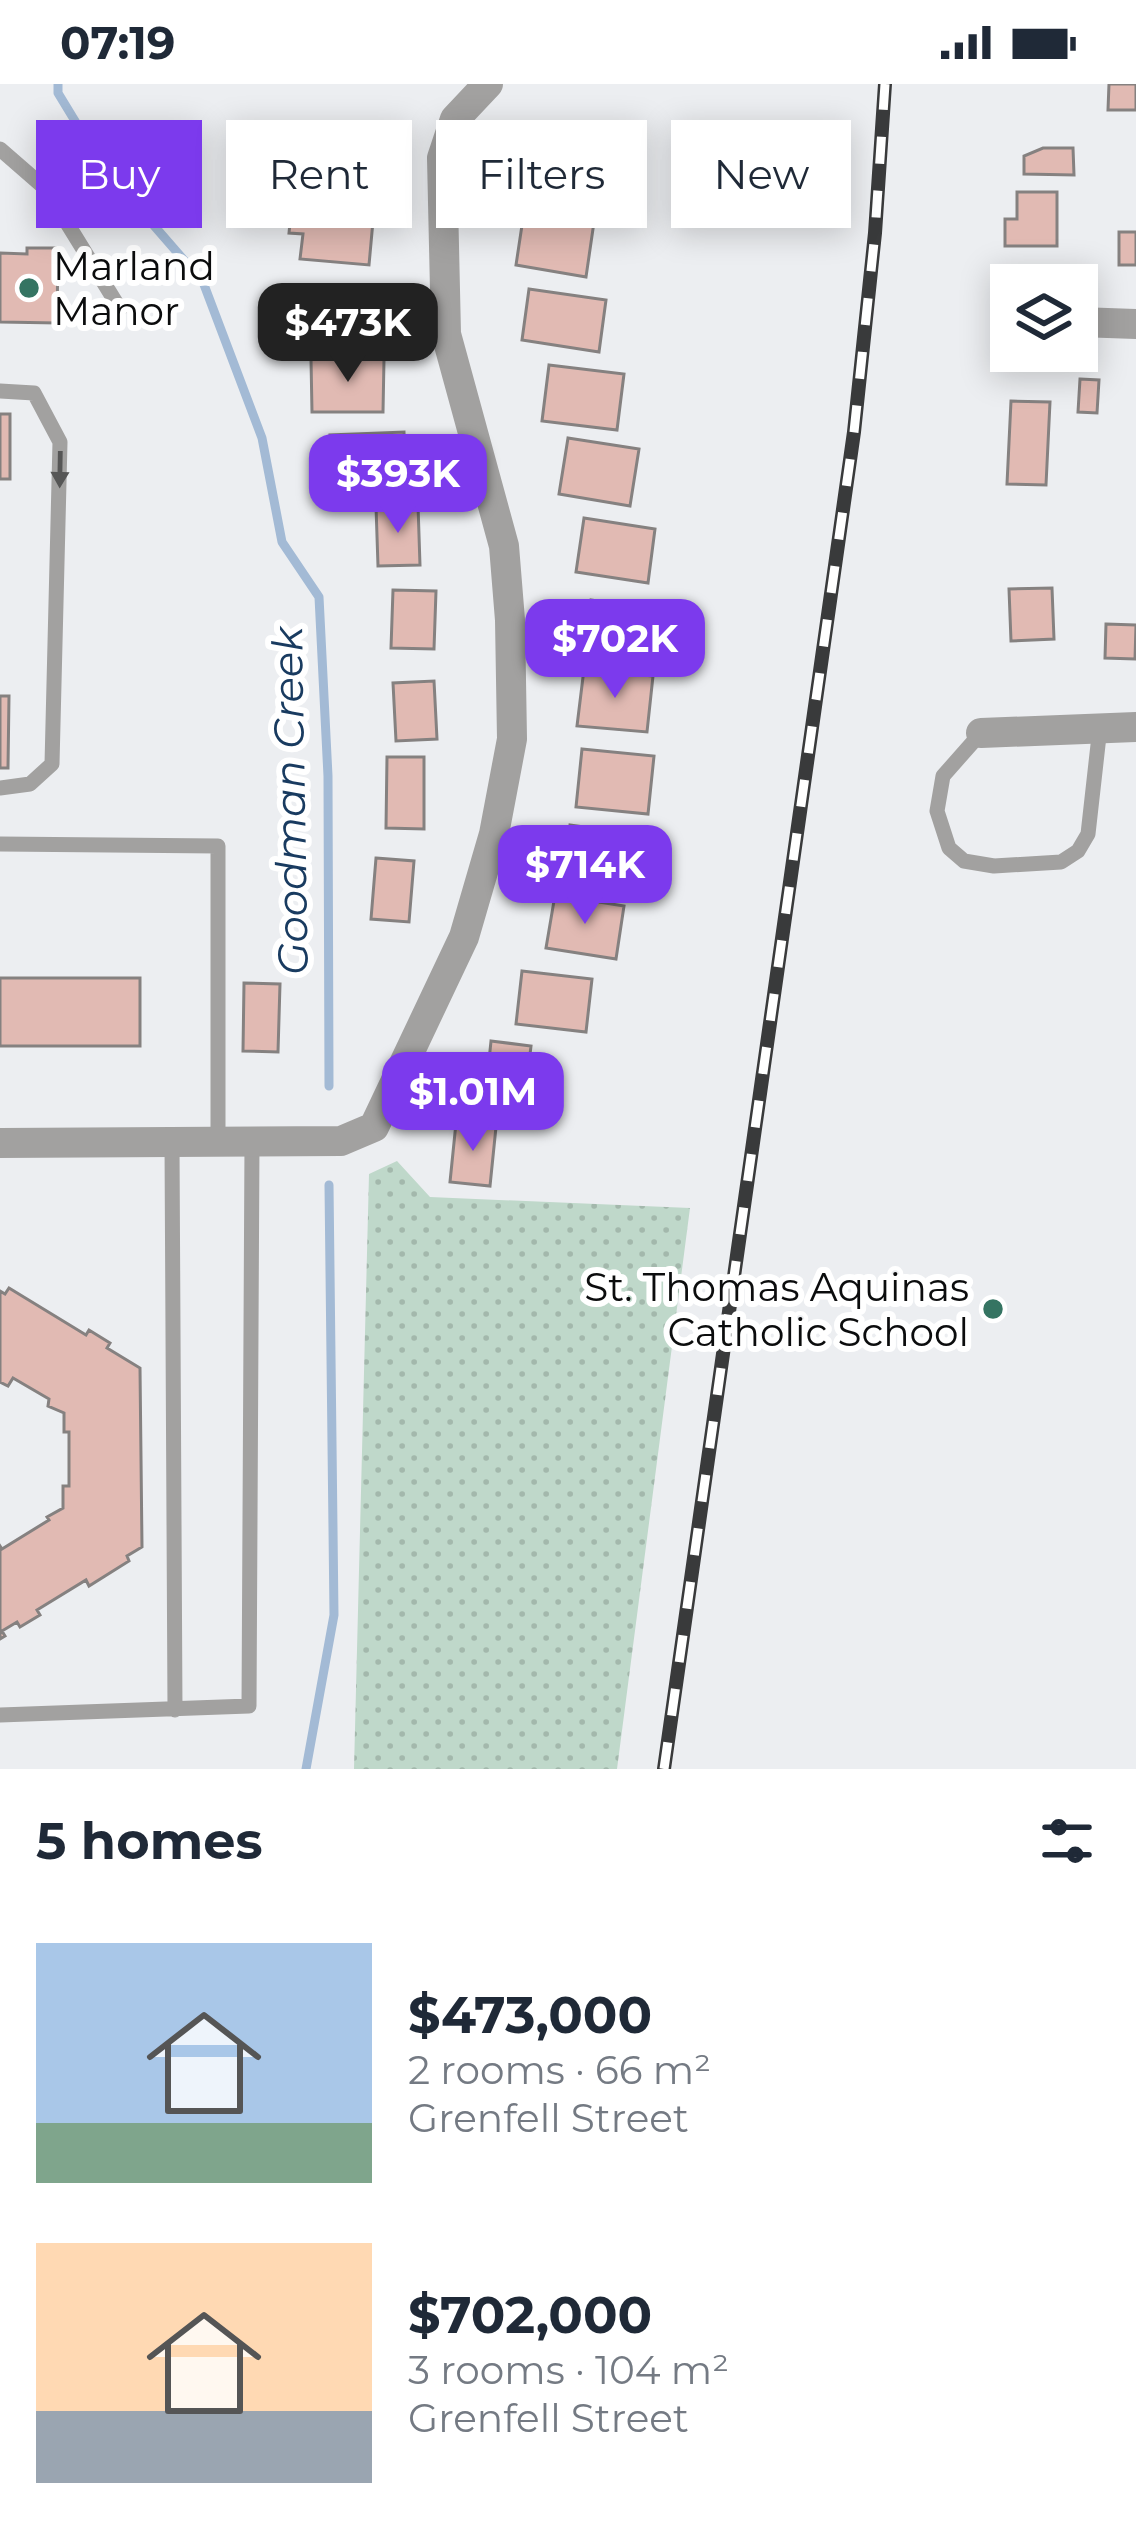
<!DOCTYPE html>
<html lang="en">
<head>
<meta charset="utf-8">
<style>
  body { margin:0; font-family:Montserrat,sans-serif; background:#f2f2f3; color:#1f2937; height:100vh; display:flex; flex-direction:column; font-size:45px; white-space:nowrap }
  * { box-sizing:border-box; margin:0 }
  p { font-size:39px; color:#747a83 }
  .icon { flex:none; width:66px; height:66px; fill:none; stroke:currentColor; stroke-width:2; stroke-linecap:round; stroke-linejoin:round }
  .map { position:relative; height:1685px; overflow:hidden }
  .sheet { display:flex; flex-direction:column; background:#fff; flex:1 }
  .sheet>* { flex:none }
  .hud { position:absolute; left:36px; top:36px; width:1065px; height:108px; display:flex; gap:24px }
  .fabs { position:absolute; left:990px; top:180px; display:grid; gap:24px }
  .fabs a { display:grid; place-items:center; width:108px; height:108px; border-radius:0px; background:#fff; box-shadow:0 6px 30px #0003; font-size:60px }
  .price { position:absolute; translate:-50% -102px; padding:0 27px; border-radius:24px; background:#7c3aed; color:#fff; font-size:39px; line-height:78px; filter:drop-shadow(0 3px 6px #0008) }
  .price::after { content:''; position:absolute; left:50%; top:72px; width:36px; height:27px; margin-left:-18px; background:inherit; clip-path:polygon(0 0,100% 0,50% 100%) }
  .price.active { background:#222; color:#fff }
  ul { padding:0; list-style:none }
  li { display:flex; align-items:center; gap:36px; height:300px; padding:0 36px }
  li span { display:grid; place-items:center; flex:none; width:336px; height:240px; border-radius:0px; color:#555 }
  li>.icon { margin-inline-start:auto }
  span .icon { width:144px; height:144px; fill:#fffc; stroke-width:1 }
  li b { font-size:51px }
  h2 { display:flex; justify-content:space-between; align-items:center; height:144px; padding:0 36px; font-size:51px }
  .tag { padding:0 42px; border-radius:0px; background:#fff; box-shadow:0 6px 30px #0003; font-size:42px; line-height:108px }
  .tag.active { background:#7c3aed; color:#fff }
  .status { display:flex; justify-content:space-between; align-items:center; height:84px; padding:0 60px; background:#fff; direction:ltr }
  .status svg { height:33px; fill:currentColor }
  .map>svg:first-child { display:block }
</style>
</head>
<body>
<div class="status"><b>07:19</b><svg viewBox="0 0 49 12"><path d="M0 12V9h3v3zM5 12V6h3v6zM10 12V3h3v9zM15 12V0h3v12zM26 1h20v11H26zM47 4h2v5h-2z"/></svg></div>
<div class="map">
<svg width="1136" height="1685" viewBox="0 0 1136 1685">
  <defs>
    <pattern id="park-dots" width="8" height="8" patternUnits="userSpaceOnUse" patternTransform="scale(3)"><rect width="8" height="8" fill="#bfd8ca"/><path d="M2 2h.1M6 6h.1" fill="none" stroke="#a3b8ac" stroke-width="1.8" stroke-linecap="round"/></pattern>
  </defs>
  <rect width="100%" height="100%" fill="#eceef1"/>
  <!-- park -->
  <path fill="url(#park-dots)" d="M397 1077 430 1113 690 1124 617 1685H354L369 1090Z"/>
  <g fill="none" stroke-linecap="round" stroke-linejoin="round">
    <!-- stream -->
    <path stroke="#a3bad5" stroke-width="9" d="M58 0V9L103 83 203 198 262 354 282 458 319 513 328 692 329 1002
      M306 1685 334 1531 329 1101"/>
  </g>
  <!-- building -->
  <path fill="#e1bab3" stroke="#858180" stroke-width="3" d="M1109 0H1136V26H1108Z
    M300 49 371 51 370 106 299 105Z
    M533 53 573 57 570 81 592 83 589 116 527 109Z
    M1043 64H1073L1074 91 1024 90V72Z
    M1017 108H1057V162H1005V135H1017Z
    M292 119 374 126 369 181 300 175 303 150 289 149Z
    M524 128 594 138 586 193 516 181Z
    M1119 148H1136V181H1119Z
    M27 164H58L57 239 0 238V169L27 170Z
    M369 202 371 248 326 251 323 205Z
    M529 205 606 216 599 268 522 256Z
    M311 275H384L383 328H312Z
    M549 281 624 290 617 346 542 337Z
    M1080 295 1099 296 1097 329 1078 328Z
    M1011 317 1050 318 1046 401 1007 400Z
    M0 330H10V395H0Z
    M404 348 406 404 332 407 330 351Z
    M568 354 639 365 630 422 559 410Z
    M418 421 420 481 378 482 376 422Z
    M584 434 655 445 648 499 576 488Z
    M1052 504 1054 555 1011 557 1009 505Z
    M393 506 436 507 434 565 391 564Z
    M591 516 639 523 632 567 584 561Z
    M1106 540 1136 541 1135 575 1105 574Z
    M584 585 653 592 647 648 577 642Z
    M434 597 437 655 396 657 393 599Z
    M0 612H9L8 684H0Z
    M582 665 654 672 648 730 576 723Z
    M387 673H424V745L386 744Z
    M570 741 640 751 633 803 563 793Z
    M376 774 414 777 409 838 371 835Z
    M555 811 624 822 616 875 546 864Z
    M522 887 592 895 586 948 516 940Z
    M0 894H140V962H0Z
    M244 899 280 900 278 968 243 967Z
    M491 957 531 962 524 1020 485 1016Z
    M456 1039 496 1043 490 1102 450 1098Z
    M9 1204 86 1251 89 1246 110 1259 107 1264 140 1284 142 1463 127 1472 129 1477 89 1502 86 1496 37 1526 40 1531 20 1543 17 1538 2 1547 5 1552 0 1555V1462L2 1465 49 1436 47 1433 63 1424V1402H69V1348H64V1329L48 1322 49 1315 13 1294 8 1302 0 1298V1207L5 1210Z"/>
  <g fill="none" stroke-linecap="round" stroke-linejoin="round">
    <!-- service -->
    <path stroke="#a2a1a0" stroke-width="15" d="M0 65 46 105 120 225
      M0 307 34 309 60 358 52 680 30 700 0 704
      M981 649 943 692 937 727 949 764 964 777 994 782 1061 778 1078 767 1088 750 1100 643
      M0 760 218 762V1058
      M172 1059 175 1626
      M0 1631 249 1622 252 1058"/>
    <!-- minor -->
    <path stroke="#a2a1a0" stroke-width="30" d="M1079 238 1136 240
      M981 649 1136 643
      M0 1059 341 1057 374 1043 464 853 494 750 512 655 510 536 504 462 446 250 442 74 455 35 488 0"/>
    <!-- rail casing -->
    <g stroke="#393a3b" stroke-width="14">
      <path id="rail" d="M664 1685 854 348 875 149 885 0"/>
    </g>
    <!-- rail -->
    <use href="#rail" stroke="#fff" stroke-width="9" stroke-dasharray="27" stroke-linecap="butt"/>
  </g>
  <!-- one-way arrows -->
  <defs><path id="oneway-solid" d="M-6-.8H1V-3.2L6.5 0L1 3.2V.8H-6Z" transform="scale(3)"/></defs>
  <use fill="#565656" href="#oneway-solid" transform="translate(60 385) rotate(91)"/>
  <!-- markers -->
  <g fill="#357462" stroke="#fff" stroke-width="4.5">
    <circle cx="29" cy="204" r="12"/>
    <circle cx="993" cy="1225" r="12"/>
  </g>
  <g text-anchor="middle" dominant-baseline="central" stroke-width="12" stroke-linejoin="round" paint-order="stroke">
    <!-- poi labels -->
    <g font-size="39" fill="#0b0c0d" stroke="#fff" text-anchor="start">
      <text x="53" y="182">Marland<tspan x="53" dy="45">Manor</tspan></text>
      <text x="969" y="1203" text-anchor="end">St. Thomas Aquinas<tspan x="969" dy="45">Catholic School</tspan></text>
    </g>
    <!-- water labels -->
    <g font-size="42" font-style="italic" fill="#193b60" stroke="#fff">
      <text transform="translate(290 717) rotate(-91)">Goodman Creek</text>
    </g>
  </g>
</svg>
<div class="fabs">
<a><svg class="icon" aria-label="layers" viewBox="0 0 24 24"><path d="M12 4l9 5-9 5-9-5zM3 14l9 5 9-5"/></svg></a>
</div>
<b class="price active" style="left:348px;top:301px">$473K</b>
<b class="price" style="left:398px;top:452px">$393K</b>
<b class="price" style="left:615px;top:617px">$702K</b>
<b class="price" style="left:585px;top:843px">$714K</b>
<b class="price" style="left:473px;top:1070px">$1.01M</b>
<div class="hud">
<a class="tag active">Buy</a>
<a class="tag">Rent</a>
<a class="tag">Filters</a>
<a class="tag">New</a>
</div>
</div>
<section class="sheet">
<h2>5 homes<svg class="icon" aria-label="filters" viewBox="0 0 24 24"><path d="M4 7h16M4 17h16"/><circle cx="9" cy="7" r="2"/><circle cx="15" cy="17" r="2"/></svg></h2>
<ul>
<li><span style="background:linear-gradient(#a9c7e8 75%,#7fa58c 0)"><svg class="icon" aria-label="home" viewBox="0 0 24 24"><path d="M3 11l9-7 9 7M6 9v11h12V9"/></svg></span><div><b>$473,000</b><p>2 rooms · 66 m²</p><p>Grenfell Street</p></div></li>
<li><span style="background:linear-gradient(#ffd9b3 70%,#9aa5b1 0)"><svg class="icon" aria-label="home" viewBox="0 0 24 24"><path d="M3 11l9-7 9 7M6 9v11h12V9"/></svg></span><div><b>$702,000</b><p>3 rooms · 104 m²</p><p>Grenfell Street</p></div></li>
</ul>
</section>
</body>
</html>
